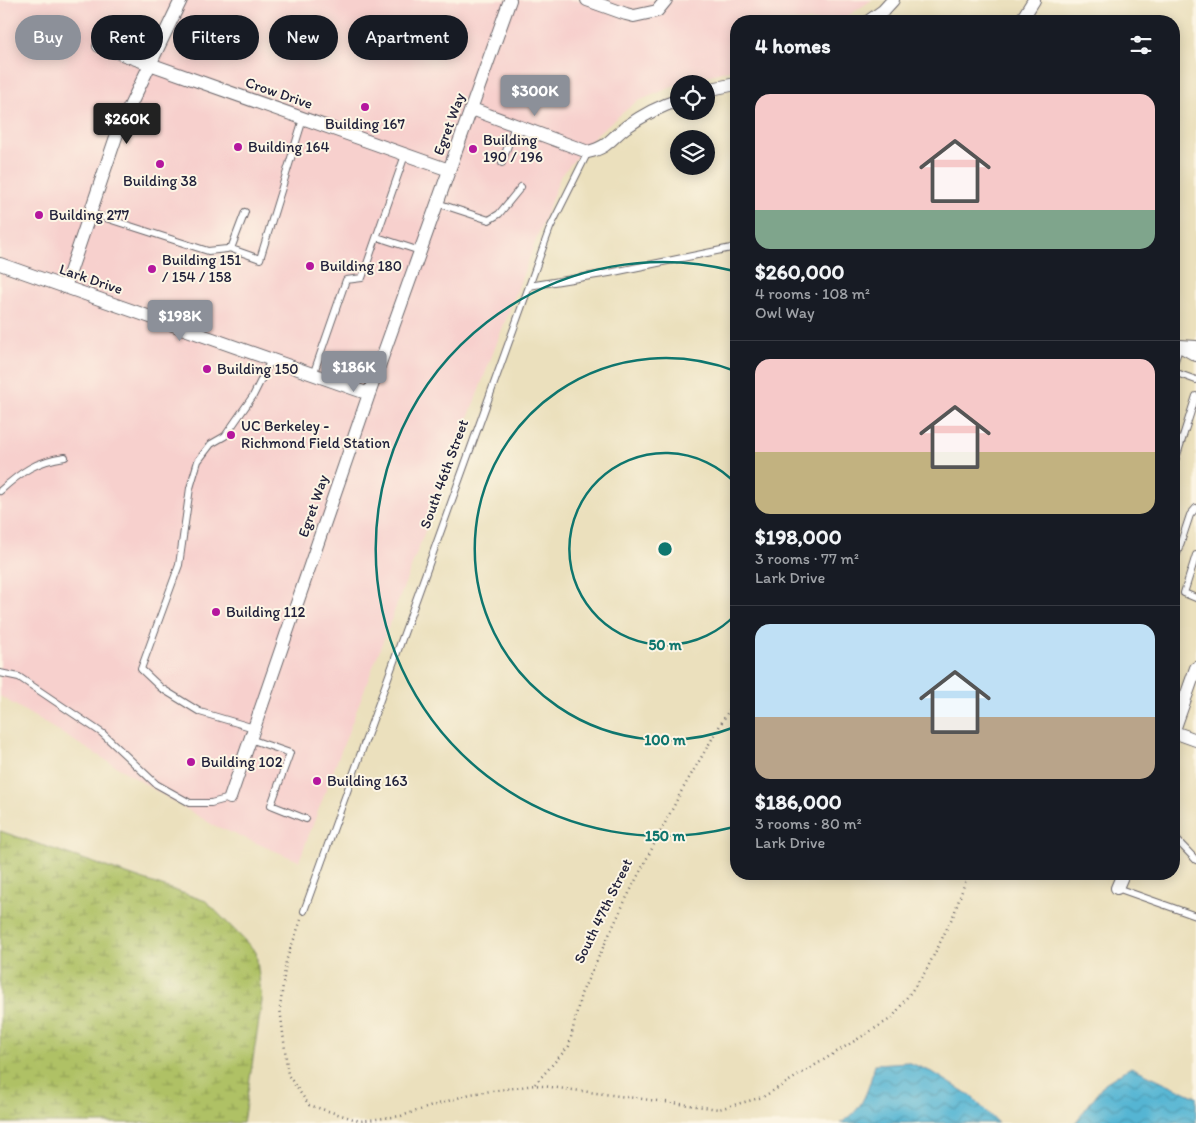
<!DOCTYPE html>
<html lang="en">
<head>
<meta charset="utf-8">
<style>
  body { margin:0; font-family:Itim,sans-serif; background:#20242c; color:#f1f3f6; height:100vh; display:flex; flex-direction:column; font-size:19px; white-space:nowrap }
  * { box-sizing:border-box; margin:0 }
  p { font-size:16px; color:#9ea1a6 }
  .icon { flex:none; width:28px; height:28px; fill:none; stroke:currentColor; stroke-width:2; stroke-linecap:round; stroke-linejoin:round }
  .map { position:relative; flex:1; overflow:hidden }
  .panel { position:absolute; left:730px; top:15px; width:450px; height:865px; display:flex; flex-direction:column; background:#171b24; border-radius:20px; box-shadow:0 2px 12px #0003 }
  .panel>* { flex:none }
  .top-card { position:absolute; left:15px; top:15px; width:475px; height:45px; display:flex; gap:10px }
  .tools { position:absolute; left:670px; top:75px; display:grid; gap:10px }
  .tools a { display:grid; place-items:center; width:45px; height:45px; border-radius:50%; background:#171b24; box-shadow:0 2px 12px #0003; font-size:25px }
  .price { position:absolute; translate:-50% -42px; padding:0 11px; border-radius:5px; background:#8c9099; color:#fff; font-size:16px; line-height:32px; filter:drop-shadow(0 1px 2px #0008) }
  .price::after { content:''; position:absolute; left:50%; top:30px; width:15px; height:11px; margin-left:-8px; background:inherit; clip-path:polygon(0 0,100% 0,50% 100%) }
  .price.active { background:#222; color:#fff }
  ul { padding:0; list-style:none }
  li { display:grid; align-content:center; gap:10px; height:265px; padding:0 25px }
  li+li { border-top:1px solid #363941 }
  li span { display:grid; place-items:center; height:155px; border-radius:15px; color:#555 }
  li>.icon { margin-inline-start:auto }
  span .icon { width:90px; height:90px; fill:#fffc; stroke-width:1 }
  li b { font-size:21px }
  h2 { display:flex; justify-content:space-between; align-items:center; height:60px; padding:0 25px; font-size:21px }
  .chip { padding:0 18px; border-radius:22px; background:#171b24; box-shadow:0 2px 12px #0003; font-size:18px; line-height:45px }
  .chip.active { background:#8c9099; color:#fff }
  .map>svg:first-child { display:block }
</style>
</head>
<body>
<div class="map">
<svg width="1196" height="1123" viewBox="0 0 1196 1123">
  <defs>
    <pattern id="wetland-marsh" width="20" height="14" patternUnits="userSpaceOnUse" patternTransform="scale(1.25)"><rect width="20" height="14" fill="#afc165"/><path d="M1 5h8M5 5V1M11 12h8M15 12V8" fill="none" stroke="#8e9c54"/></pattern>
    <pattern id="water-waves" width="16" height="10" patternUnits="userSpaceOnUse" patternTransform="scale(1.25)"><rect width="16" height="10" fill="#55b5d3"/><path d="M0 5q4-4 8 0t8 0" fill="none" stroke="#4693ac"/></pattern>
  </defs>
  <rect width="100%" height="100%" fill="#fcf5e5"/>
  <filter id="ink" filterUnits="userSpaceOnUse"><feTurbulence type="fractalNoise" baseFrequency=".02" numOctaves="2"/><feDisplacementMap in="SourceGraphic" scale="10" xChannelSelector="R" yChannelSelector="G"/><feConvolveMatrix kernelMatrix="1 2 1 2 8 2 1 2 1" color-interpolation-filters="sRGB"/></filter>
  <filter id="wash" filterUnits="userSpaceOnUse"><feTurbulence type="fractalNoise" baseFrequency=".0096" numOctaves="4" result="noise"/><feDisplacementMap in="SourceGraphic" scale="20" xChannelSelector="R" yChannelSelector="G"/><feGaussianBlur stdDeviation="1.12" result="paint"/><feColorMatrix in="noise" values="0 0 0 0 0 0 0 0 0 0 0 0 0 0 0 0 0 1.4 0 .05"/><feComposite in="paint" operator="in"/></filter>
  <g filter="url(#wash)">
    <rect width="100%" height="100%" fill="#ebe0bd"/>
    <!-- built -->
    <path fill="#f7d0cd" d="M0 0H872L840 21H736V68L679 84 636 102 599 132 561 175 299 861 213 825 0 696Z"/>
    <!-- wetland -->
    <path fill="url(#wetland-marsh)" stroke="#687250" d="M0 831 206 901 256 952 262 1001 243 1123H0Z"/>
    <!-- water -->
    <path fill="url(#water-waves)" stroke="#3c6c87" d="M908 1062 934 1073 971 1096 998 1123H840C863 1112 869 1087 875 1064Z
      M1131 1067 1196 1097V1123H1075L1105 1083Z"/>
  </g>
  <g filter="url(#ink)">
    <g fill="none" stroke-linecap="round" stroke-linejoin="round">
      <!-- service casing -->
      <g stroke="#686468" stroke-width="8">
        <path id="service" d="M502 163 515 125
          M437 203 489 220 499 214 521 187
          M90 213 208 251 227 249 232 246 245 212
          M377 237 420 251
          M229 248 260 259 303 119
          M529 286 609 273 736 247
          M1174 363 1180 346
          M1174 372 1196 380
          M313 375 346 280 362 278 405 155
          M1174 464 1196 396
          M0 491C21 472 36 461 65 457
          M1196 555 1184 593 1196 598
          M1174 563 1190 515 1196 508
          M0 673 19 677 102 733 156 784 190 803H211L230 798
          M254 728 200 712 161 688 141 669 179 565 190 488 198 461 211 444 225 436 253 396 271 360
          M250 739 290 753 271 805 306 819
          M1174 837 1196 860
          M1117 888 1196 916
          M304 911 550 228 588 152"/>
      </g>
      <!-- minor casing -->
      <g stroke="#686468" stroke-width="14">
        <path id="minor" d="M587 0 626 14 634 16 657 11 666 0
          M869 21 883 11 893 0
          M1021 21 1034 0
          M99 46 449 170
          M706 90 736 84
          M472 109 588 152C609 147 610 139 626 127 643 115 660 106 679 100
          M0 264 369 394
          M65 287 118 131 181 0
          M1196 347 1180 346 1196 355
          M1174 730 1196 668
          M1174 732 1196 740
          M230 798 369 394 510 0
          M1117 888 1123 874"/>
      </g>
      <!-- path -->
      <path stroke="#686468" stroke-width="2.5" stroke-dasharray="1 4" stroke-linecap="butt" d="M301 920 286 961 280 1008 288 1075 309 1105 360 1121 401 1116 470 1094 535 1085 719 1109 763 1097 892 1018 926 971 954 914 968 874
        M535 1084 569 1046 581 994 626 899 681 792 736 698"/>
      <!-- service -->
      <use href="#service" stroke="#fff" stroke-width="6"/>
      <!-- minor -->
      <use href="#minor" stroke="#fff" stroke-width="12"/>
    </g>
  </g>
  <!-- distance rings -->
  <g fill="none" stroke="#0f766e" stroke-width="2.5">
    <path d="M736 614A96 96 0 1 1 736 484"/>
    <path d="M735 727A191 191 0 1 1 735 371"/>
    <path d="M734 827A287 287 0 1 1 734 271"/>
  </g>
  <!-- markers -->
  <g fill="#b5179e" stroke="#fcf5e5" stroke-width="2">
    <circle cx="365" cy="107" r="5"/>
    <circle cx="238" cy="147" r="5"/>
    <circle cx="473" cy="149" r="5"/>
    <circle cx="160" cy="164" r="5"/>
    <circle cx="39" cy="215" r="5"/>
    <circle cx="310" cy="266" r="5"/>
    <circle cx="152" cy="269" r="5"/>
    <circle cx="207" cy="369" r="5"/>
    <circle cx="231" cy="435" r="5"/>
    <circle cx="216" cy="612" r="5"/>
    <circle cx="191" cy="762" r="5"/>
    <circle cx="317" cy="781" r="5"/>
  </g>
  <g text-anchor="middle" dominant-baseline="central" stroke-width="4" stroke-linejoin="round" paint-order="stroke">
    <!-- street labels -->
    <g font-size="15" fill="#22223b" stroke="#fcf5e5">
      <text transform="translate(279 93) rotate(19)">Crow Drive</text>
      <text transform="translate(449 124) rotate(-70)">Egret Way</text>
      <text transform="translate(91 279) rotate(19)">Lark Drive</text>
      <text transform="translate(444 474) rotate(-70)">South 46th Street</text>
      <text transform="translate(313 506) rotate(-71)">Egret Way</text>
      <text transform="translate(603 911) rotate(-64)">South 47th Street</text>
    </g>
    <!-- poi labels -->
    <g font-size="15" fill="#22223b" stroke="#fcf5e5" text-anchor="start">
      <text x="365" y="124" text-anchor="middle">Building 167</text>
      <text x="483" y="140">Building<tspan x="483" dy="17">190 / 196</tspan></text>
      <text x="248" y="147">Building 164</text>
      <text x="160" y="181" text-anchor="middle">Building 38</text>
      <text x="49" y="215">Building 277</text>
      <text x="162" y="260">Building 151<tspan x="162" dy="17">/ 154 / 158</tspan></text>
      <text x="320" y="266">Building 180</text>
      <text x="217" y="369">Building 150</text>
      <text x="241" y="426">UC Berkeley -<tspan x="241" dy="17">Richmond Field Station</tspan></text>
      <text x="226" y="612">Building 112</text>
      <text x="201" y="762">Building 102</text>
      <text x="327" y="781">Building 163</text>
    </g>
  </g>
  <circle cx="665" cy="549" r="8" fill="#0f766e" stroke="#fcf5e5" stroke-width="2.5"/>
  <g font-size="15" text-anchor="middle" font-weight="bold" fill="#0f766e" stroke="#fcf5e5" stroke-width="4" stroke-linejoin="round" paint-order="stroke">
    <text x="665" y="650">50 m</text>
    <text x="665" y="745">100 m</text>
    <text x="665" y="841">150 m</text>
  </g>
</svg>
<div class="tools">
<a><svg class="icon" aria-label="locate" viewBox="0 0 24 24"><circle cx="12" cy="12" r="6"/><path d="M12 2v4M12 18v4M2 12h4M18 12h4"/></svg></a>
<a><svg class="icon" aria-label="layers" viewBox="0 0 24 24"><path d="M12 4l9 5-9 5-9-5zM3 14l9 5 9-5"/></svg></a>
</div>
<b class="price" style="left:535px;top:117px">$300K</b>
<b class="price active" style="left:127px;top:145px">$260K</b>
<b class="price" style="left:180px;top:342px">$198K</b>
<b class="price" style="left:354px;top:393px">$186K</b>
<div class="top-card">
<a class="chip active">Buy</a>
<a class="chip">Rent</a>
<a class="chip">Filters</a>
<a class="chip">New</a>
<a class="chip">Apartment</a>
</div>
<section class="panel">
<h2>4 homes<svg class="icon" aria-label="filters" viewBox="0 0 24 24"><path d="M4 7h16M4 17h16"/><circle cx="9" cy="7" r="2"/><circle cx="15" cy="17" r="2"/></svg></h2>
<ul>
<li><span style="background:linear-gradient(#f6c9c9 75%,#7fa58c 0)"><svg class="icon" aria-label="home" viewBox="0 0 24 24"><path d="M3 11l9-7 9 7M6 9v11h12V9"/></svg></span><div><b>$260,000</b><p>4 rooms · 108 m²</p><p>Owl Way</p></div></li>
<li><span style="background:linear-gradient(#f6c9c9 60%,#c2b280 0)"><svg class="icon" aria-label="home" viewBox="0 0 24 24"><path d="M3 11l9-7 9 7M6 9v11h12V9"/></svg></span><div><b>$198,000</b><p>3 rooms · 77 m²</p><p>Lark Drive</p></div></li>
<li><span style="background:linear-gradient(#bfe0f5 60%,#b9a48a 0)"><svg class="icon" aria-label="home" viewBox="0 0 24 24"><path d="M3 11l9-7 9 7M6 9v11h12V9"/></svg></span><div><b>$186,000</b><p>3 rooms · 80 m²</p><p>Lark Drive</p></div></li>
</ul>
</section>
</div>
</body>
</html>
